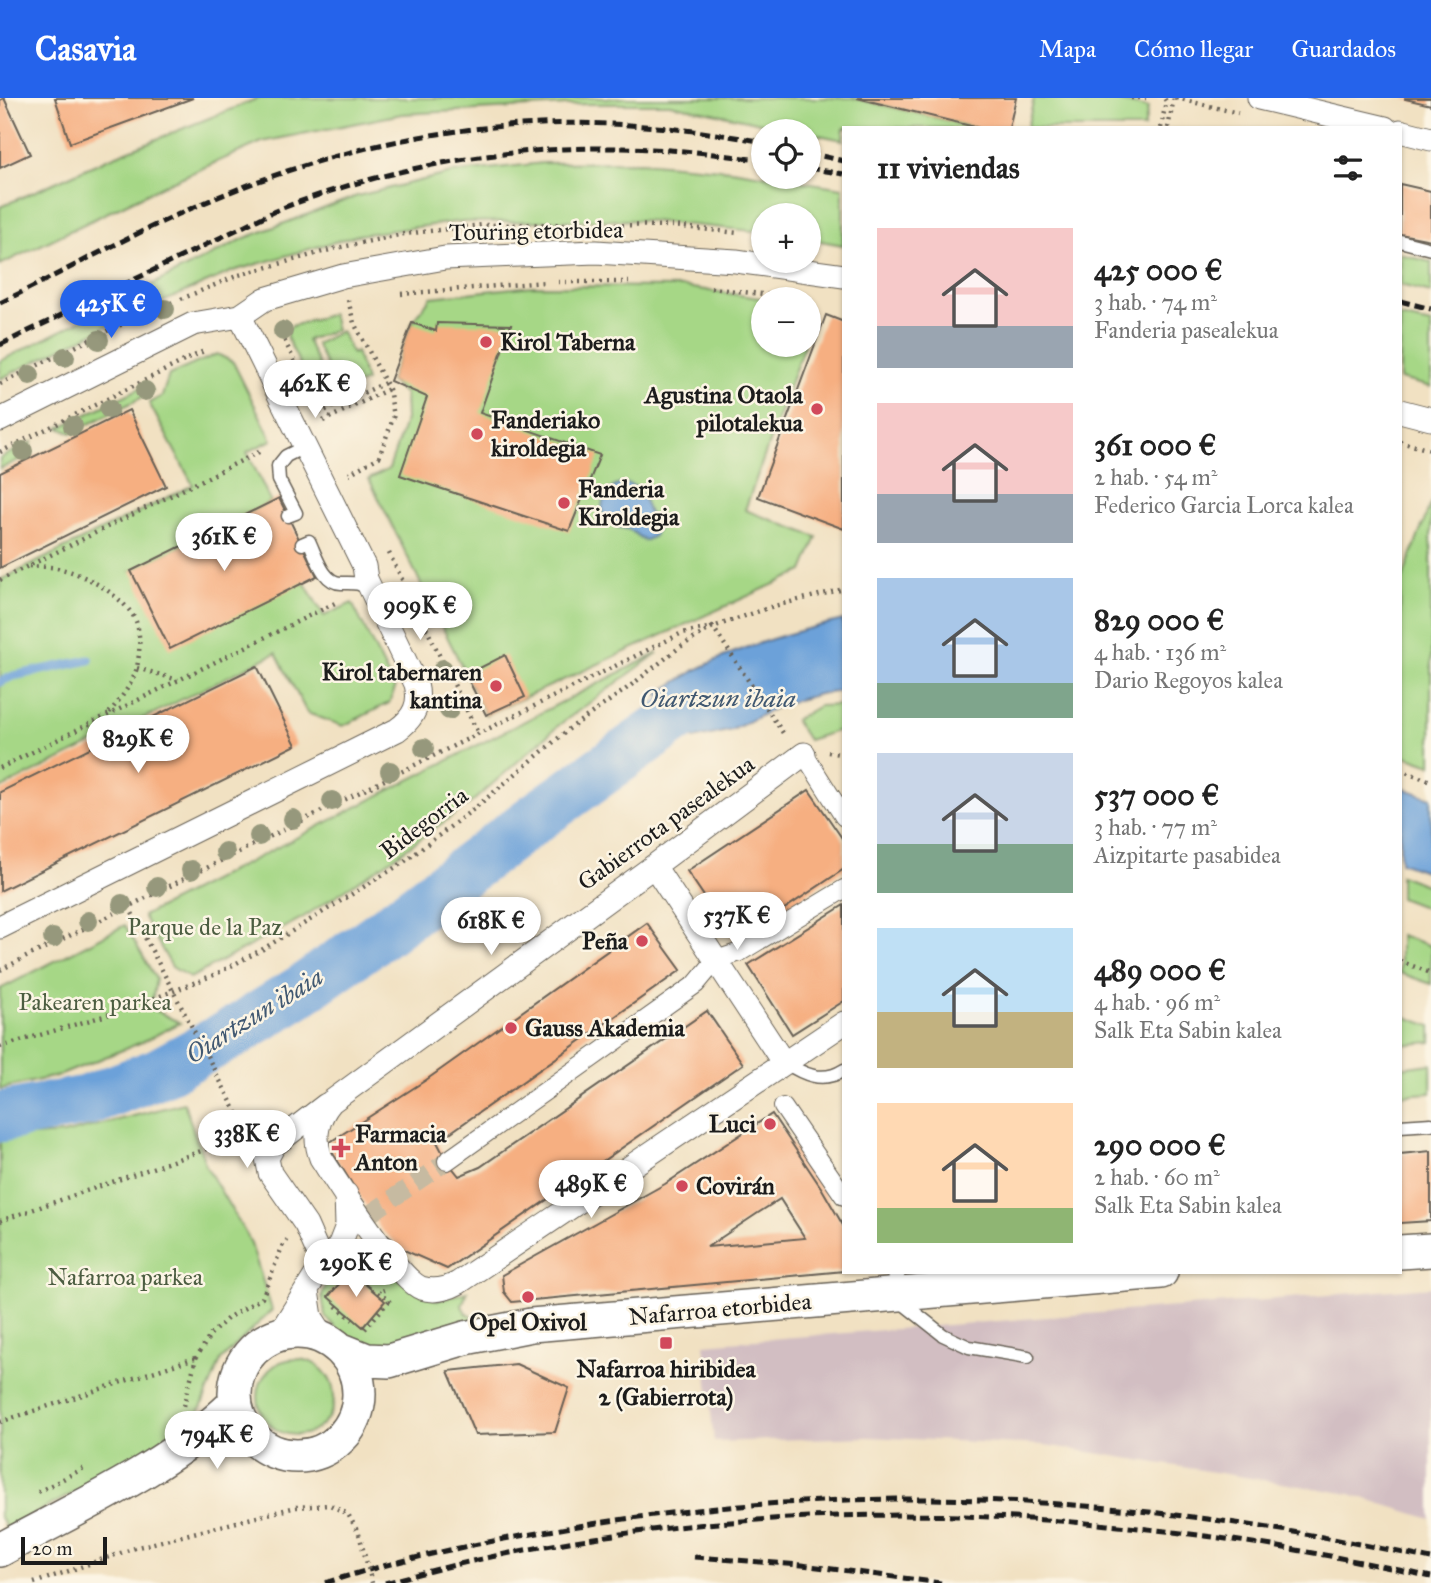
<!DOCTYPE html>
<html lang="es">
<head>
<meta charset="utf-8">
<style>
  body { margin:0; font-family:"IM FELL Great Primer",serif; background:#f6f6f6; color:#222; height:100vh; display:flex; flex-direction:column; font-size:26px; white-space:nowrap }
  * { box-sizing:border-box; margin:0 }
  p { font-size:23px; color:#767676 }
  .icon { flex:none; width:38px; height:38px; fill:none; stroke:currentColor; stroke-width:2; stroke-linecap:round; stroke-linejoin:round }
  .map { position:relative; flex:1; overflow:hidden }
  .details { position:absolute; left:842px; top:28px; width:560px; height:1148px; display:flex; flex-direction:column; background:#fff; border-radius:0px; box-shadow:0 2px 5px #0004 }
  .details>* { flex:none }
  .buttons { position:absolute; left:751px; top:21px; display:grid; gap:14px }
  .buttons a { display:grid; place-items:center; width:70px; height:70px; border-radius:50%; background:#fff; box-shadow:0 2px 5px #0004; font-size:35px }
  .scale { position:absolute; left:21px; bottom:18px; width:86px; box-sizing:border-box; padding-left:7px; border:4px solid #1c1c1c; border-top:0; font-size:19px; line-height:24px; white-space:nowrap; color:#1c1c1c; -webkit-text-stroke:5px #fcf5e5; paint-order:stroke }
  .price { position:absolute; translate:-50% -60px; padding:0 16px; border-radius:24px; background:#fff; color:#222; font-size:23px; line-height:46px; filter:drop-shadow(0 2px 4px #0008) }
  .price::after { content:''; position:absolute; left:50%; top:42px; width:21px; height:16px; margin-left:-10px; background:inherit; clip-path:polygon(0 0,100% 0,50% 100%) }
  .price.active { background:#2563eb; color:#fff }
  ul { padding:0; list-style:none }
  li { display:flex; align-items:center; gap:21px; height:175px; padding:0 35px }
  li span { display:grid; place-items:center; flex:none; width:196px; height:140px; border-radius:0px; color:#555 }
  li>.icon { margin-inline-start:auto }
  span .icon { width:84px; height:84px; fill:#fffc; stroke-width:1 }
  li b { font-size:30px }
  h2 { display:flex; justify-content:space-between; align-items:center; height:84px; padding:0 35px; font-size:30px }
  header { display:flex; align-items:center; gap:42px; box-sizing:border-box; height:98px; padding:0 35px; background:#2563eb; color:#fff }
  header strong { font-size:33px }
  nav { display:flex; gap:38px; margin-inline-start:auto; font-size:24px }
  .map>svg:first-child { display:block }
</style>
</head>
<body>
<header>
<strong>Casavia</strong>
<nav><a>Mapa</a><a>Cómo llegar</a><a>Guardados</a></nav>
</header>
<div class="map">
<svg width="1431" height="1485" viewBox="0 0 1431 1485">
  <rect width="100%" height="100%" fill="#fcf5e5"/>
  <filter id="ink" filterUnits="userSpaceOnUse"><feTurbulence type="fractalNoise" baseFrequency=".0143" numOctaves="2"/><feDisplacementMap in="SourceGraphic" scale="14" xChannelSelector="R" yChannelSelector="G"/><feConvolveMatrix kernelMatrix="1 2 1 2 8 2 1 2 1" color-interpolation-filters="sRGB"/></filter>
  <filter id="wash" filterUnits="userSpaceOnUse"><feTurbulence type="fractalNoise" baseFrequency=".00686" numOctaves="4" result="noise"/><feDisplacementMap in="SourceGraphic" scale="28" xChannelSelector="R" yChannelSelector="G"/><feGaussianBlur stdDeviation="1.57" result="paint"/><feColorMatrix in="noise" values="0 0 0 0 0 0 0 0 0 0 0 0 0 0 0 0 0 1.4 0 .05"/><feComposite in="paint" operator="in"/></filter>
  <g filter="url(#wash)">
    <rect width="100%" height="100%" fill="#f1e1c2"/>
    <!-- industrial -->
    <path fill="#d2bec2" d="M1431 1189V1421L1350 1396 1045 1347 867 1339 714 1344 704 1246Z"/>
    <!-- green -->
    <path fill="#a6d786" stroke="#617a51" stroke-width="2" d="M259 0H853L979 30H844L843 42 670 6H587L402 16 262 44 162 88 0 167V109L107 61Z
      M1034 0H1105L1148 10 1144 30H1027Z
      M641 64 731 72 843 90V147L809 141 808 117H763V134L641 122 455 124 358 137 233 173 107 228 0 281V263L245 140 357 98 452 75 543 65Z
      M1400 156 1431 164V195L1400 187Z
      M532 188 685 189 766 201H763V247H804L745 412 817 439 803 473 486 617 369 381 389 371 406 321 405 296 390 283 412 225 431 199Z
      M332 216 336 232 307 242 335 301 320 307 287 240V233L292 228Z
      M1400 219 1431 226V289L1400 281Z
      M341 233 352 256 356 254 366 283 339 295 316 246Z
      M217 256 233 264 272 342 247 354 271 404 132 473 304 484 324 518 352 505 395 591 389 605 343 628 307 615 276 555 0 691V482L193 387 149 305 162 298 169 277Z
      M148 286 153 294 71 335 59 330Z
      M32 344 27 358 0 371V360Z
      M1431 404V667L1400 656V488Z
      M658 555 559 627 472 704 386 765 302 820 190 880 172 869 143 818Z
      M843 607V631L808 642 795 622 819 608Z
      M1400 777 1431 789V812L1400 800Z
      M125 827 156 881 151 910 180 925 142 944 61 977 0 991V891Z
      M1400 837 1431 848V886L1400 875Z
      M1400 917 1431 928V944L1400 947Z
      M1431 966V995L1400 997V970Z
      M184 1005 206 1068 250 1143 272 1212 221 1262 191 1333 6 1431 0 1419V1040L63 1036Z
      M367 1163 437 1202 467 1194 462 1208 466 1215 478 1221 386 1250 364 1248 339 1234 325 1218 322 1197 329 1181 338 1170Z
      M258 1299a38 38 0 1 1 76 0a38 38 0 1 1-76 0Z"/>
    <!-- water -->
    <path fill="#6ca1d9" stroke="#445e7a" stroke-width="2" d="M623 385C644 388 642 397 648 413 650 418 655 423 658 428L654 438 644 443C640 440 635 435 630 432 623 429 615 431 609 424 594 409 606 390 623 385Z
      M843 522V593L819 596 781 607 732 632 694 641 658 595C672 587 686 577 700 570 744 547 796 533 843 522Z
      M1400 689 1431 700V775L1400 764Z"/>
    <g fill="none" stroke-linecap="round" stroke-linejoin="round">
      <!-- stream -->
      <path stroke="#6ca1d9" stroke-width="9" d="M0 584 13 578 89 562"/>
      <!-- river -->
      <path stroke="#6ca1d9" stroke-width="51" d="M0 1019 85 1003 159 975 233 935 302 892 380 837 534 721 676 620 714 596 798 564 844 558"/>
    </g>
    <g id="blocks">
      <!-- building -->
      <path fill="#f6af81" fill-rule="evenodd" d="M4 0 30 56 0 70V2Z
        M55 0H193L70 45Z
        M857 0H1016L1009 30H979Z
        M1405 0H1431V7L1405 1Z
        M1400 86 1431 93V142L1400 136Z
        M826 217 844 224V431L758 399Z
        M412 225 436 233 437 225 511 227 480 315 600 357 569 433 400 377 427 299 390 283Z
        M129 312 166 388 0 470V375Z
        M279 400 317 478 170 551 131 473Z
        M505 557 525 599 486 617 466 577Z
        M257 568 296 647 0 793V694Z
        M809 692 844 743V771L735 844 687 773Z
        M844 807V903L792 936 748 867Z
        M647 825 681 872 437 1044 447 1063 459 1078 480 1069 707 913 743 966 447 1171 406 1153 381 1132 327 1046 426 982Z
        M772 1016 822 1091 844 1129V1173L512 1204 504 1194 502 1177 665 1086ZM780 1101 805 1140 707 1149 758 1115Z
        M1431 1053V1123L1400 1125V1056Z
        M350 1173 385 1203 363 1229 328 1199Z
        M516 1266 569 1290 555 1334 475 1337 448 1273Z"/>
    </g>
  </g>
  <g filter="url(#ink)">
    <use href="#blocks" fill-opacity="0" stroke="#676156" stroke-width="2"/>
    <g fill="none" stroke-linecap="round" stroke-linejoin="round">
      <!-- pedestrian-tunnel -->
      <path stroke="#c6baa1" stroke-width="18" stroke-dasharray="18 9" stroke-linecap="butt" d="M370 1116 447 1063"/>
      <!-- service casing -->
      <g stroke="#676156" stroke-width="15">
        <path id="service" d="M1400 143 1431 151
          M288 418 296 415 279 382 278 368 286 358 304 349
          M302 446 309 443C316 457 323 486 342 485 354 485 359 484 369 491
          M784 964C803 976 822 986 844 972
          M1400 1028 1431 1026
          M900 1203 943 1237 969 1249 1028 1259"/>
      </g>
      <!-- pedestrian casing -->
      <g stroke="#676156" stroke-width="20">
        <path id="pedestrian" d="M804 656 844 719
          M783 1009 844 1098
          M447 1063 696 886 716 862 740 854 844 791
          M896 1174V1175"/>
      </g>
      <!-- minor casing -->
      <g stroke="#676156" stroke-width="25">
        <path id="minor" d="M1259 0 1385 30
          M1400 33 1431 41
          M1400 313 1431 321
          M0 322 193 226 240 218 265 201 343 178 445 160 596 154 736 163 844 178
          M804 656 654 768 331 1004C317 1021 313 1039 321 1060 338 1086 397 1180 421 1190 434 1194 447 1191 458 1185L844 925
          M654 768 783 964
          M0 829 397 632C414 620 421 606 416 586L366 481 364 468 240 218
          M324 1168 306 1127 270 1075 267 1060 274 1047 326 1007
          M324 1168 357 1155 396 1167
          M307 1193 311 1219 324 1239
          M279 1236 314 1180 340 1146 347 1128 346 1096"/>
      </g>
      <!-- secondary casing -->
      <g stroke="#676156" stroke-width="36">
        <path id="secondary" d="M1400 1154 1431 1152
          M235 1296a62 62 0 1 1 124 0a62 62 0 1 1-124 0Z
          M342 1252 367 1262 389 1263 465 1240 531 1227 1161 1174
          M0 1452C80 1408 168 1370 234 1306"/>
      </g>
      <!-- path -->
      <path stroke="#676156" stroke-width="4.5" stroke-dasharray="2 5" stroke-linecap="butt" d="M1131 0H1146
        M1176 0 1238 15
        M1161 30 1166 3 1164 0
        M1168 30 1174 0
        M608 127 673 128 739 135
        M558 184H629
        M711 190 803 201
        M401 196 545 184
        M181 201 239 177 337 150 404 136 483 127 575 126
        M348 202 354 225 389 291 394 318 379 359 349 376
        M284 224 281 227 280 233 303 281
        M0 286 109 232 173 204
        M319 315 385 285
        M323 323 389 291
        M1400 344 1431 352
        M0 354 206 252
        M389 455 479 637
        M29 468C39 469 51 468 61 471 85 476 123 498 135 521 141 534 140 555 137 569 133 586 120 601 109 615
        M0 482 263 352
        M137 570 178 582
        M828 654 844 657
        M0 670 335 505
        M1400 672 1431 683
        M129 809 249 1038
        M1400 863 1431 875
        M0 872 682 535 713 529 785 638
        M0 949 107 917 174 893 216 876 263 851 404 764 475 710 569 631 625 592 680 549 713 529 774 508 844 491
        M0 1123 250 1036
        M336 1208 353 1222
        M365 1231 389 1203 378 1194 384 1192
        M184 1308 196 1260 211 1236 229 1219 262 1200 284 1144 287 1142
        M0 1324 195 1260
        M38 1394 86 1369
        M34 1485 138 1449 296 1409 330 1407 348 1416 359 1436"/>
      <!-- service -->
      <use href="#service" stroke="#fff" stroke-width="12"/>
      <!-- pedestrian -->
      <use href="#pedestrian" stroke="#fff" stroke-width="18"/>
      <!-- minor -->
      <use href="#minor" stroke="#fff" stroke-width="23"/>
      <!-- secondary -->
      <use href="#secondary" stroke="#fff" stroke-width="33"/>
      <!-- rail -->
      <path stroke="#1c1c1c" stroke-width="5" stroke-dasharray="10 5" stroke-linecap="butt" d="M808 55 844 63
        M808 70 844 76
        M1400 203 1431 211
        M0 205C63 174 125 140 190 111 379 27 559 5 763 44
        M0 247 275 113C429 52 599 35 763 63
        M694 1459 802 1467 941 1485
        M325 1485C400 1461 477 1445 555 1432 850 1380 1140 1396 1431 1461
        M385 1485C725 1390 1089 1401 1431 1479"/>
      <!-- path-bridge -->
      <path stroke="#676156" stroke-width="4.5" stroke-dasharray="2 5" stroke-linecap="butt" d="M359 1436 372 1485"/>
    </g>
    <!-- trees -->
    <g fill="#96987b">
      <circle cx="165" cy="211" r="10"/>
      <circle cx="283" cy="233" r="10"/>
      <circle cx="99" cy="242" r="10"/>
      <circle cx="65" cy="259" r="10"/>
      <circle cx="30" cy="277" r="10"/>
      <circle cx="145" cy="293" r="10"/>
      <circle cx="109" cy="311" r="10"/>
      <circle cx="73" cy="328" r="10"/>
      <circle cx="23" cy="353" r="10"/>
      <circle cx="443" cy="571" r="10"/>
      <circle cx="449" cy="612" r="10"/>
      <circle cx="424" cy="650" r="10"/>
      <circle cx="390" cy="673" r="10"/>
      <circle cx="332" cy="703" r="10"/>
      <circle cx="293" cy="721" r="10"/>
      <circle cx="259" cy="738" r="10"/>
      <circle cx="225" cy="754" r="10"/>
      <circle cx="191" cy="772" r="10"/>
      <circle cx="157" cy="789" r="10"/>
      <circle cx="122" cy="806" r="10"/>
      <circle cx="88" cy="823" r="10"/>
      <circle cx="53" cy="840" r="10"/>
    </g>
  </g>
  <!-- markers -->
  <g fill="#d1495b" stroke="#fcf5e5" stroke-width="2.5">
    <circle cx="486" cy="244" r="7"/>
    <circle cx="817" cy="311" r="7"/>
    <circle cx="477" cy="336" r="7"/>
    <circle cx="564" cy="405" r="7"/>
    <circle cx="496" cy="588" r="7"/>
    <circle cx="642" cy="843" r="7"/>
    <circle cx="511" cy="930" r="7"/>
    <circle cx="770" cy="1026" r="7"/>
    <path d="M337.5 1039.5h7v7h7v7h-7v7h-7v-7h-7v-7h7z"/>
    <circle cx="682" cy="1088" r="7"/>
    <circle cx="528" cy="1199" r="7"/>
    <rect x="659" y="1238" width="14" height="14" rx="3.5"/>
  </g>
  <g text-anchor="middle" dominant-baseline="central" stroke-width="5" stroke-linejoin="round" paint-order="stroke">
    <!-- street labels -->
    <g font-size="24" fill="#1c1c1c" stroke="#fcf5e5">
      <text transform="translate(536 133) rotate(-1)">Touring etorbidea</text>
      <text transform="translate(424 725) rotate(-37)">Bidegorria</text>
      <text transform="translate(666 725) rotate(-36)">Gabierrota pasealekua</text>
      <text transform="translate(720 1211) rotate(-5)">Nafarroa etorbidea</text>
    </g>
    <!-- poi labels -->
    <g font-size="24" font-weight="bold" fill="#1c1c1c" stroke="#fcf5e5" text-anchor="start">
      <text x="500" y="244">Kirol Taberna</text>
      <text x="803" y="297" text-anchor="end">Agustina Otaola<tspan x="803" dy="28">pilotalekua</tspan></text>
      <text x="491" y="322">Fanderiako<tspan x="491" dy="28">kiroldegia</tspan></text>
      <text x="578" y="391">Fanderia<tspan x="578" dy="28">Kiroldegia</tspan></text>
      <text x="482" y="574" text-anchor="end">Kirol tabernaren<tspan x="482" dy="28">kantina</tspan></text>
      <text x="628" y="843" text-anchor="end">Peña</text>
      <text x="525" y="930">Gauss Akademia</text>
      <text x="756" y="1026" text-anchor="end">Luci</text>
      <text x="355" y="1036">Farmacia<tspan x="355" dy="28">Anton</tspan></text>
      <text x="696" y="1088">Covirán</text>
      <text x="528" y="1224" text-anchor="middle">Opel Oxivol</text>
      <text x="666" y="1271" text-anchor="middle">Nafarroa hiribidea<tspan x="666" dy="28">2 (Gabierrota)</tspan></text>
    </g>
    <!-- park labels -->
    <g font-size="24" fill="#4c5d41" stroke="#fcf5e5">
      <text x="205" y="829">Parque de la Paz</text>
      <text x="95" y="904">Pakearen parkea</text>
      <text x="125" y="1179">Nafarroa parkea</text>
    </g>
    <!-- water labels -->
    <g font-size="26" font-style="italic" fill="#405871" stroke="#fcf5e5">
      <text x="718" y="600">Oiartzun ibaia</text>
      <text transform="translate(254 917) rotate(-32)">Oiartzun ibaia</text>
    </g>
  </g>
</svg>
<div class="buttons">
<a><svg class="icon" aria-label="locate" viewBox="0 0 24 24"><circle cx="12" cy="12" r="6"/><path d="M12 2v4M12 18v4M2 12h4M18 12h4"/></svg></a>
<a>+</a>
<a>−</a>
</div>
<div class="scale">20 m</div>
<b class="price active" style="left:111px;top:242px">425K €</b>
<b class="price" style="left:315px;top:322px">462K €</b>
<b class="price" style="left:224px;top:475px">361K €</b>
<b class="price" style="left:420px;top:544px">909K €</b>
<b class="price" style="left:138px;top:677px">829K €</b>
<b class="price" style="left:737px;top:854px">537K €</b>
<b class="price" style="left:491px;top:859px">618K €</b>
<b class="price" style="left:247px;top:1072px">338K €</b>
<b class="price" style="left:591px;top:1122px">489K €</b>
<b class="price" style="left:356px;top:1201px">290K €</b>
<b class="price" style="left:217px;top:1373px">794K €</b>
<section class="details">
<h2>11 viviendas<svg class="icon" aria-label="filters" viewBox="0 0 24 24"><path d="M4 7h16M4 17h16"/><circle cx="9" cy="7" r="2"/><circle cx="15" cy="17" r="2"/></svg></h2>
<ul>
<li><span style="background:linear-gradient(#f6c9c9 70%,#9aa5b1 0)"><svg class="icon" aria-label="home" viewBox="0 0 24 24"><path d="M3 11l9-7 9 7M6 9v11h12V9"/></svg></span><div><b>425 000 €</b><p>3 hab. · 74 m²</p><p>Fanderia pasealekua</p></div></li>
<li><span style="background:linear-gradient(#f6c9c9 65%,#9aa5b1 0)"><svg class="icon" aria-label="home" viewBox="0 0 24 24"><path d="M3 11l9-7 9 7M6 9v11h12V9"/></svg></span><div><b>361 000 €</b><p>2 hab. · 54 m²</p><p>Federico Garcia Lorca kalea</p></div></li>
<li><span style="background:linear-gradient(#a9c7e8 75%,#7fa58c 0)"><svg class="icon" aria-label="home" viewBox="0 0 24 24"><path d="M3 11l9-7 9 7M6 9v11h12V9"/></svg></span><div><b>829 000 €</b><p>4 hab. · 136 m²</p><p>Dario Regoyos kalea</p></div></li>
<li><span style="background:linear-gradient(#c9d6e8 65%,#7fa58c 0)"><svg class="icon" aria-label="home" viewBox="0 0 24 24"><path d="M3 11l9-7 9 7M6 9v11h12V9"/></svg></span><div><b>537 000 €</b><p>3 hab. · 77 m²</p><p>Aizpitarte pasabidea</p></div></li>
<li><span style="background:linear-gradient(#bfe0f5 60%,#c2b280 0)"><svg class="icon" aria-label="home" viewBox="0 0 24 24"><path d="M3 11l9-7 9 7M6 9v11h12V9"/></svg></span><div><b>489 000 €</b><p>4 hab. · 96 m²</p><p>Salk Eta Sabin kalea</p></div></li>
<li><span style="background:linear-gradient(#ffd9b3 75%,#8fb573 0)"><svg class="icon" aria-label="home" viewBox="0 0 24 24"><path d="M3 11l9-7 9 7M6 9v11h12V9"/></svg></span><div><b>290 000 €</b><p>2 hab. · 60 m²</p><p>Salk Eta Sabin kalea</p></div></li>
</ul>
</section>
</div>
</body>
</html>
